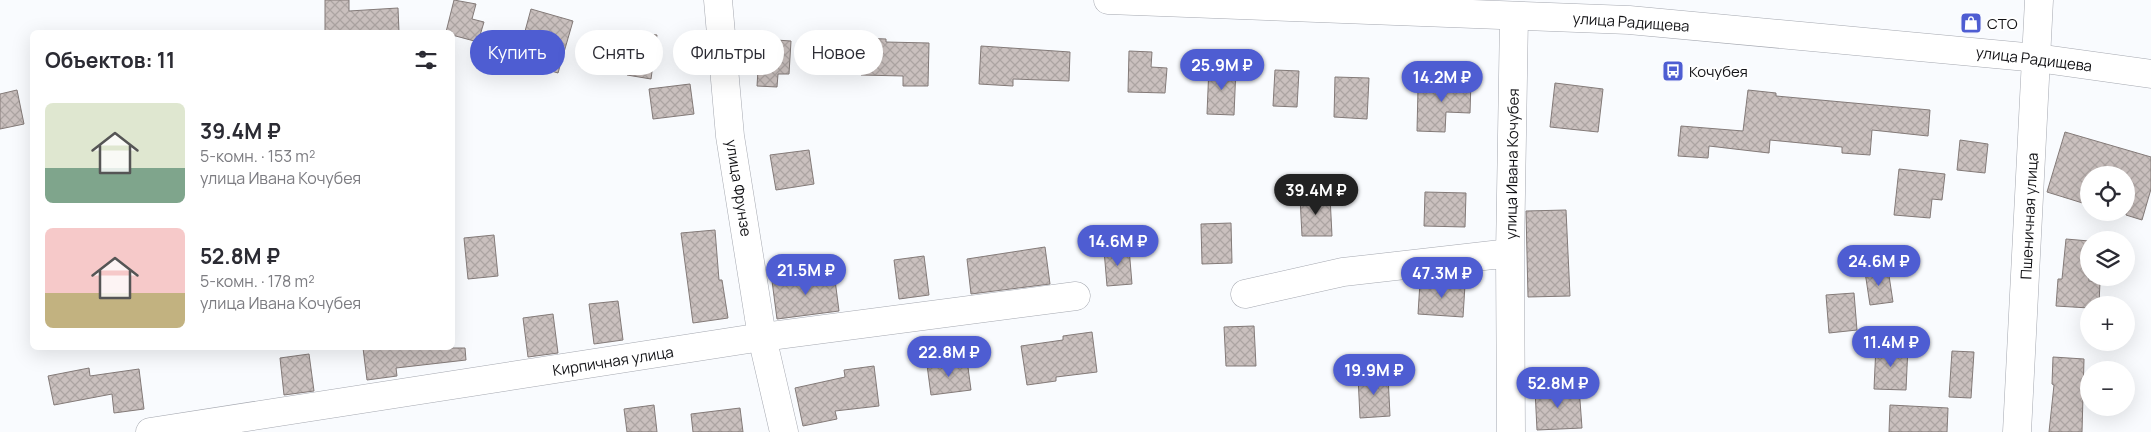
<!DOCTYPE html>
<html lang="ru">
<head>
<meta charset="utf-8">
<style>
  body { margin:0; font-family:Manrope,sans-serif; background:#f7f7f7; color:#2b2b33; height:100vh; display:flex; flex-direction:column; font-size:19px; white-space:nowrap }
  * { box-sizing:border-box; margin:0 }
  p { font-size:16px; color:#7c7c81 }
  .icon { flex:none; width:28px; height:28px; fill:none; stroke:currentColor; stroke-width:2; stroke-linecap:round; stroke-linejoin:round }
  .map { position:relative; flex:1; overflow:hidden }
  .details { position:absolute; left:30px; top:30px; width:425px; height:320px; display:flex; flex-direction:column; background:#fff; border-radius:8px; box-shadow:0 5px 20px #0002 }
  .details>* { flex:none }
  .guide { position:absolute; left:470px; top:30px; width:475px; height:45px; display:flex; gap:10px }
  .controls { position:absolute; left:2080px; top:166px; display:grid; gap:10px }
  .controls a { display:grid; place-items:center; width:55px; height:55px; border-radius:50%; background:#fff; box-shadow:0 5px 20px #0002; font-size:25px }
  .price { position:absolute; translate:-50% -42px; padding:0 11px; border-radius:18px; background:#4e5dd2; color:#fff; font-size:16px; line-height:32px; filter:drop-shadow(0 1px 2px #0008) }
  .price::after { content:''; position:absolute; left:50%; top:30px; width:15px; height:11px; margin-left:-8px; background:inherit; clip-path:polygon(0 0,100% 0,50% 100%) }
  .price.active { background:#222; color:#fff }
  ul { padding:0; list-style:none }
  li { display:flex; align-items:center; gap:15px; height:125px; padding:0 15px }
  li span { display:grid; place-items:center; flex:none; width:140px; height:100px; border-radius:8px; color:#555 }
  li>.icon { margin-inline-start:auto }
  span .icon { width:60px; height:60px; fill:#fffc; stroke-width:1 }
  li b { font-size:21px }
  h2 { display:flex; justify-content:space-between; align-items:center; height:60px; padding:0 15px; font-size:21px }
  .chip { padding:0 18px; border-radius:22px; background:#fff; box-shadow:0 5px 20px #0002; font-size:18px; line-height:45px }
  .chip.active { background:#4e5dd2; color:#fff }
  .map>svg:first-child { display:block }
</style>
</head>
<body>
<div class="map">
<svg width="2151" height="432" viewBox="0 0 2151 432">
  <defs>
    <pattern id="building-cross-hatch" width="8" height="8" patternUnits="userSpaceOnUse" patternTransform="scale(1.25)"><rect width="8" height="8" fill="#cac0be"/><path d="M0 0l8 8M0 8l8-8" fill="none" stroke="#aca4a2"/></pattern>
  </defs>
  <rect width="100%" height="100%" fill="#f9fbfe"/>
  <!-- building -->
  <path fill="url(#building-cross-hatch)" stroke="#837a78" d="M325 0H349V11L398 8 399 32H325Z
    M454 0 476 4 472 19 484 22 478 42 452 35V32H446Z
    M531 9 573 21 558 73 517 61Z
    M633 32 657 35 651 79 627 75Z
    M861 38 886 39V42L929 43 928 86H903V76L861 75Z
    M760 39 791 41 789 74H778L777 87 757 86Z
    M981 46 1070 52 1069 81 1013 79V86L979 84Z
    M1129 51 1152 52 1151 67 1167 68 1165 93 1128 92Z
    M1209 66 1236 67 1234 115 1207 114Z
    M1275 70 1299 71 1297 107 1273 106Z
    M1335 77 1369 78 1367 119 1334 117Z
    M1427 79 1471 80 1470 113 1446 112 1445 132 1417 131 1418 89H1427Z
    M1555 83 1603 89 1598 132 1550 127Z
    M690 84 694 114 653 119 649 89Z
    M17 90 24 124 0 129V94Z
    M1748 90 1776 93V96L1930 110 1928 136 1872 130 1870 155 1842 153V147L1770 140 1769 153 1709 146 1708 158 1678 156 1681 126 1743 131Z
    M2065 132 2151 157V189L2142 220 2126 215V175H2089V205L2047 192Z
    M1960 140 1988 144 1985 173 1957 170Z
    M809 150 814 184 776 190 770 155Z
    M1899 169 1945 174 1942 200 1932 199 1930 218 1894 215Z
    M1425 192 1466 193 1465 227 1424 226Z
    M1330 196 1332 236H1302L1300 197Z
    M1566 210 1570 296 1528 297 1526 211Z
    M1231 223 1232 263 1202 264 1201 224Z
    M715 230 719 280H722L728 318 693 323 681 233Z
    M494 235 498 276 468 279 464 238Z
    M2066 239 2089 241V281H2100L2099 305H2089V308L2056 306 2058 279H2062Z
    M1045 247 1050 284 971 294 967 259Z
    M1129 248 1132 284 1107 286 1104 250Z
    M924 256 929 295 899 299 894 260Z
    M1888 269 1893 302 1870 305 1865 272Z
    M834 272 839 311 777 319 772 281Z
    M1420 282 1465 285 1463 317 1418 314Z
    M1854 293 1857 330 1829 333 1826 295Z
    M618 301 623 340 594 344 589 304Z
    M553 314 558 353 528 357 523 318Z
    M1254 326 1256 366H1226L1224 327Z
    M1092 332 1097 372 1056 377V381L1027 385 1021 346 1063 340V336Z
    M1876 345 1908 346 1906 390 1874 389Z
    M363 348H465L466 360 396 368 397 376 367 380Z
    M1952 351 1974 352 1971 398 1949 397Z
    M309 354 314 391 284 395 280 358Z
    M2053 357 2084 359 2082 432H2049L2054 385 2052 384Z
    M967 360 971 390 931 395 927 365Z
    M874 366 879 406 835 411 837 419 803 426 795 388 845 377 844 370Z
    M89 368 90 376 139 369 144 409 114 413 112 394 54 405 48 376Z
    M1388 375 1390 416 1360 418 1358 376Z
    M1579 387 1582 428 1537 430 1535 390Z
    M654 405 657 432H627L624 409Z
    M1890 405 1948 408 1947 432H1889Z
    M740 408 743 432H693L691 414Z"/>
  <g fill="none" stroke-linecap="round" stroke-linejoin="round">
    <!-- minor casing -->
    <g stroke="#a5a8b0" stroke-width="29">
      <path id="minor" d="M718 0 730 136 762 337 784 432
        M1245 294 1343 272 1510 253
        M150 432 762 337 1076 296
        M1511 432 1510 253 1514 17
        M2017 432 2039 0"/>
    </g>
    <!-- major casing -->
    <g stroke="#a5a8b0" stroke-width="29">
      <path id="major" d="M1108 0 1629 20 2037 58 2151 74"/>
    </g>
    <!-- minor -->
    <use href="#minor" stroke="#fff" stroke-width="28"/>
    <!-- major -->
    <use href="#major" stroke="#fff" stroke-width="28"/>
  </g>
  <!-- icons -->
  <defs>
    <g id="shop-square" transform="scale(1.125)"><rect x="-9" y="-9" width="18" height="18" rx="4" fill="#4e5dd2" stroke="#fff"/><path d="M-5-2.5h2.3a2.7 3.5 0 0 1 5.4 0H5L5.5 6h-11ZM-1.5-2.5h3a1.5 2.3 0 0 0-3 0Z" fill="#fff"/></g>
    <g id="bus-square" transform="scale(1.125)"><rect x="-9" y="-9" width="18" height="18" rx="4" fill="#4e5dd2" stroke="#fff"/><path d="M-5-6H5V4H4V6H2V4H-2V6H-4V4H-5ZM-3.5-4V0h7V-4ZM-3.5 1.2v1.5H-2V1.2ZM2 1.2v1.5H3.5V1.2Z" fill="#fff"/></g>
  </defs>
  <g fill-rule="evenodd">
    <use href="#shop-square" x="1971" y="23"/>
    <use href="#bus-square" x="1673" y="71"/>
  </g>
  <g text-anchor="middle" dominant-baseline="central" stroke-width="4" stroke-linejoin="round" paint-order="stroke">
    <!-- street labels -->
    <g font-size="15" fill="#121215" stroke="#fff">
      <text transform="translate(1631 22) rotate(4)">улица Радищева</text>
      <text transform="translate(2034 59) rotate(7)">улица Радищева</text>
      <text transform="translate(1512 164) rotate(-89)">улица Ивана Кочубея</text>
      <text transform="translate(739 188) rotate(81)">улица Фрунзе</text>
      <text transform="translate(2029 216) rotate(-87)">Пшеничная улица</text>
      <text transform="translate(613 361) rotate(-9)">Кирпичная улица</text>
    </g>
    <!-- poi labels -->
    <g font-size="15" fill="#121215" stroke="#fff" text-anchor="start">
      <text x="1987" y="23">СТО</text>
      <text x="1689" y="71">Кочубея</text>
    </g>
  </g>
</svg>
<div class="controls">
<a><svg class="icon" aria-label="locate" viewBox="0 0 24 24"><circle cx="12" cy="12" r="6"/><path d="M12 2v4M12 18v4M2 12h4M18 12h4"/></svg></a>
<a><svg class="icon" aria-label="layers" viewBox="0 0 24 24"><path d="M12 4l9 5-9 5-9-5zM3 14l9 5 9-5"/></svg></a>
<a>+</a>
<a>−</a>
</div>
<b class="price" style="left:1222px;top:91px">25.9M ₽</b>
<b class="price" style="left:1442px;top:103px">14.2M ₽</b>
<b class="price active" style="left:1316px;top:216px">39.4M ₽</b>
<b class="price" style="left:1118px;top:267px">14.6M ₽</b>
<b class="price" style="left:1879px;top:287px">24.6M ₽</b>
<b class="price" style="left:806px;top:296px">21.5M ₽</b>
<b class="price" style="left:1442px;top:299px">47.3M ₽</b>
<b class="price" style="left:1891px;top:368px">11.4M ₽</b>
<b class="price" style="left:949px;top:378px">22.8M ₽</b>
<b class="price" style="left:1374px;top:396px">19.9M ₽</b>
<b class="price" style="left:1558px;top:409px">52.8M ₽</b>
<div class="guide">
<a class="chip active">Купить</a>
<a class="chip">Снять</a>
<a class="chip">Фильтры</a>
<a class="chip">Новое</a>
</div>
<section class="details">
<h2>Объектов: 11<svg class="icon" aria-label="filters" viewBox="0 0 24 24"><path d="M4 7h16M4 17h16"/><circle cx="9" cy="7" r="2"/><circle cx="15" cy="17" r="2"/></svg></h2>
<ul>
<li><span style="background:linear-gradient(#dfe7d0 65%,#7fa58c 0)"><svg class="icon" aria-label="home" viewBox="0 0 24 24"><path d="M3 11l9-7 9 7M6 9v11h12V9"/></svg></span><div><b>39.4M ₽</b><p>5-комн. · 153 m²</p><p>улица Ивана Кочубея</p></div></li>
<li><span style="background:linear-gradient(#f6c9c9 65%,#c2b280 0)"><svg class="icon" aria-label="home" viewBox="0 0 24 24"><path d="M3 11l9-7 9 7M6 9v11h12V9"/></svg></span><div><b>52.8M ₽</b><p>5-комн. · 178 m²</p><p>улица Ивана Кочубея</p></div></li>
</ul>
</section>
</div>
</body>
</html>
